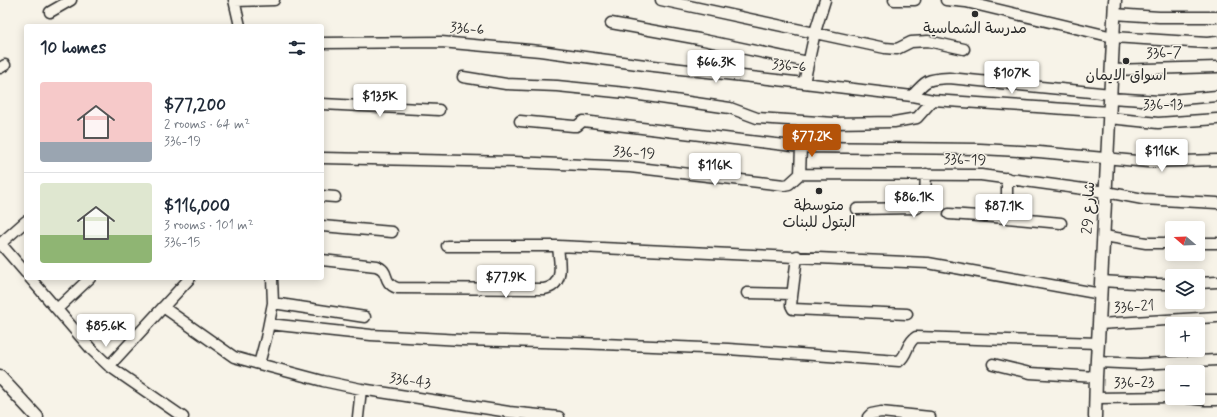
<!DOCTYPE html>
<html lang="en">
<head>
<meta charset="utf-8">
<style>
  body { margin:0; font-family:Mynerve,"Playpen Sans Arabic",sans-serif; background:#f2f2f3; color:#1f2937; height:100vh; display:flex; flex-direction:column; font-size:15px; white-space:nowrap }
  * { box-sizing:border-box; margin:0 }
  p { font-size:13px; color:#747a83 }
  .icon { flex:none; width:22px; height:22px; fill:none; stroke:currentColor; stroke-width:2; stroke-linecap:round; stroke-linejoin:round }
  .map { position:relative; flex:1; overflow:hidden }
  .sheet { position:absolute; left:24px; top:24px; width:300px; height:256px; display:flex; flex-direction:column; background:#fff; border-radius:4px; box-shadow:0 2px 10px #0003 }
  .sheet>* { flex:none }
  .needle { width:26px; rotate:289deg }
  .fabs { position:absolute; left:1165px; top:221px; display:grid; gap:8px }
  .fabs a { display:grid; place-items:center; width:40px; height:40px; border-radius:4px; background:#fff; box-shadow:0 2px 10px #0003; font-size:20px }
  .price { position:absolute; translate:-50% -34px; padding:0 9px; border-radius:4px; background:#fff; color:#222; font-size:13px; line-height:26px; filter:drop-shadow(0 1px 2px #0008) }
  .price::after { content:''; position:absolute; left:50%; top:24px; width:12px; height:9px; margin-left:-6px; background:inherit; clip-path:polygon(0 0,100% 0,50% 100%) }
  .price.current { background:#b45309; color:#fff }
  ul { padding:0; list-style:none }
  li { display:flex; align-items:center; gap:12px; height:100px; padding:0 16px }
  li+li { border-top:1px solid #e0e1e3 }
  li span { display:grid; place-items:center; flex:none; width:112px; height:80px; border-radius:4px; color:#555 }
  li>.icon { margin-inline-start:auto }
  span .icon { width:48px; height:48px; fill:#fffc; stroke-width:1 }
  li b { font-size:17px }
  h2 { display:flex; justify-content:space-between; align-items:center; height:48px; padding:0 16px; font-size:17px }
  .map>svg:first-child { display:block }
</style>
</head>
<body>
<div class="map">
<svg width="1217" height="417" viewBox="0 0 1217 417">
  <rect width="100%" height="100%" fill="#f7f3e8"/>
  <filter id="ink" filterUnits="userSpaceOnUse"><feTurbulence type="fractalNoise" baseFrequency=".025" numOctaves="2"/><feDisplacementMap in="SourceGraphic" scale="8" xChannelSelector="R" yChannelSelector="G"/><feConvolveMatrix kernelMatrix="1 2 1 2 8 2 1 2 1" color-interpolation-filters="sRGB"/></filter>
  <g filter="url(#ink)">
    <g fill="none" stroke-linecap="round" stroke-linejoin="round">
      <!-- minor casing -->
      <g stroke="#2b2b2b" stroke-width="13">
        <path id="minor" d="M234 0 240 26
          M661 0 885 48 897 49 911 42 928 41 964 49
          M894 0H915
          M946 0 966 2 1113 37 1207 43 1217 42
          M235 1 274 0
          M50 12 71 0
          M1114 14 1159 17H1217
          M611 23 699 39 808 62
          M322 43 441 42 540 51 645 65 804 83 912 96 933 100 1110 112
          M0 68 5 65
          M1112 70 1217 67
          M463 77 506 84 557 86 626 93 730 108 757 118 834 123 894 122 917 118 933 100
          M804 83 815 32 825 0
          M912 96C926 80 927 79 949 78L1111 94
          M1110 98 1159 101 1217 96
          M322 104 439 110
          M1109 118 1158 123 1217 119
          M520 121 573 126H577L583 121 801 147 980 149 1039 152 1148 162 1217 160
          M322 158 514 162 630 167 784 185 789 184 800 174 981 175 1106 192 1143 199 1217 203
          M800 174 801 147
          M1007 178V218
          M322 196 335 197
          M857 209 917 208C927 201 925 186 926 174
          M949 214 1007 218 1061 223
          M322 226 392 232
          M1104 236 1146 243H1172
          M0 243 26 273
          M1198 243H1217
          M0 244 26 221
          M447 246H558L928 263 1101 294
          M797 256 791 305 793 309 907 314
          M322 260 376 266C391 271 381 282 397 288L544 289C566 285 559 262 558 246
          M30 278 91 349 109 366 183 417
          M1101 281 1152 284H1172
          M1198 283 1217 282
          M747 293 792 294
          M273 303 365 317
          M163 307 234 357 259 364 323 381 361 389 509 412 559 417
          M57 309 90 278
          M269 324 371 335 462 340 578 343 728 349 899 361C908 355 906 343 916 337L1098 343
          M1099 324 1217 317
          M1097 362 1140 364 1217 360
          M259 364 266 338 273 303 272 278
          M993 364 1030 373 1096 377
          M109 366 190 278
          M1096 398 1172 397
          M1188 398 1205 400H1217
          M358 417 361 389
          M868 417 871 414 881 412 930 417"/>
      </g>
      <!-- tertiary casing -->
      <g stroke="#2b2b2b" stroke-width="15">
        <path id="tertiary" d="M0 377 37 417
          M1095 417 1096 377 1099 324 1115 0"/>
      </g>
      <!-- minor -->
      <use href="#minor" stroke="#f7f3e8" stroke-width="10"/>
      <!-- tertiary -->
      <use href="#tertiary" stroke="#f7f3e8" stroke-width="12"/>
    </g>
  </g>
  <!-- markers -->
  <g fill="#2b2b2b" stroke="#f7f3e8" stroke-width="1.5">
    <circle cx="975" cy="14" r="4"/>
    <circle cx="1126" cy="61" r="4"/>
    <circle cx="819" cy="191" r="4"/>
  </g>
  <g text-anchor="middle" dominant-baseline="central" stroke-width="3" stroke-linejoin="round" paint-order="stroke">
    <!-- street labels -->
    <g font-size="15" fill="#2b2b2b" stroke="#f7f3e8">
      <text transform="translate(467 29) rotate(5)">336-6</text>
      <text transform="translate(1164 53) rotate(-2)">336-7</text>
      <text transform="translate(789 66) rotate(6)">336-6</text>
      <text transform="translate(1163 105) rotate(-1)">336-13</text>
      <text transform="translate(634 153) rotate(4)">336-19</text>
      <text transform="translate(965 160) rotate(2)">336-19</text>
      <text transform="translate(1089 208) rotate(-87)">شارع 29</text>
      <text transform="translate(1134 307) rotate(-3)">336-21</text>
      <text transform="translate(410 381) rotate(8)">336-43</text>
      <text transform="translate(1134 383) rotate(-1)">336-23</text>
    </g>
    <!-- poi labels -->
    <g font-size="15" fill="#2b2b2b" stroke="#f7f3e8">
      <text x="975" y="29">مدرسة الشماسية</text>
      <text x="1126" y="76">اسواق الايمان</text>
      <text x="819" y="206">متوسطة<tspan x="819" dy="17">البتول للبنات</tspan></text>
    </g>
  </g>
</svg>
<div class="fabs">
<a><svg class="needle" viewBox="-14 -14 28 28"><path d="M0-13l5 13h-10z" fill="#e53935"/><path d="M0 13l5-13h-10z" fill="#747a83"/></svg></a>
<a><svg class="icon" aria-label="layers" viewBox="0 0 24 24"><path d="M12 4l9 5-9 5-9-5zM3 14l9 5 9-5"/></svg></a>
<a>+</a>
<a>−</a>
</div>
<b class="price" style="left:716px;top:84px">$66.3K</b>
<b class="price" style="left:1012px;top:95px">$107K</b>
<b class="price" style="left:380px;top:118px">$135K</b>
<b class="price current" style="left:812px;top:158px">$77.2K</b>
<b class="price" style="left:1162px;top:173px">$116K</b>
<b class="price" style="left:715px;top:187px">$116K</b>
<b class="price" style="left:914px;top:219px">$86.1K</b>
<b class="price" style="left:1004px;top:228px">$87.1K</b>
<b class="price" style="left:506px;top:299px">$77.9K</b>
<b class="price" style="left:106px;top:348px">$85.6K</b>
<section class="sheet">
<h2>10 homes<svg class="icon" aria-label="filters" viewBox="0 0 24 24"><path d="M4 7h16M4 17h16"/><circle cx="9" cy="7" r="2"/><circle cx="15" cy="17" r="2"/></svg></h2>
<ul>
<li><span style="background:linear-gradient(#f6c9c9 75%,#9aa5b1 0)"><svg class="icon" aria-label="home" viewBox="0 0 24 24"><path d="M3 11l9-7 9 7M6 9v11h12V9"/></svg></span><div><b>$77,200</b><p>2 rooms · 64 m²</p><p>336-19</p></div></li>
<li><span style="background:linear-gradient(#dfe7d0 65%,#8fb573 0)"><svg class="icon" aria-label="home" viewBox="0 0 24 24"><path d="M3 11l9-7 9 7M6 9v11h12V9"/></svg></span><div><b>$116,000</b><p>3 rooms · 101 m²</p><p>336-15</p></div></li>
</ul>
</section>
</div>
</body>
</html>
